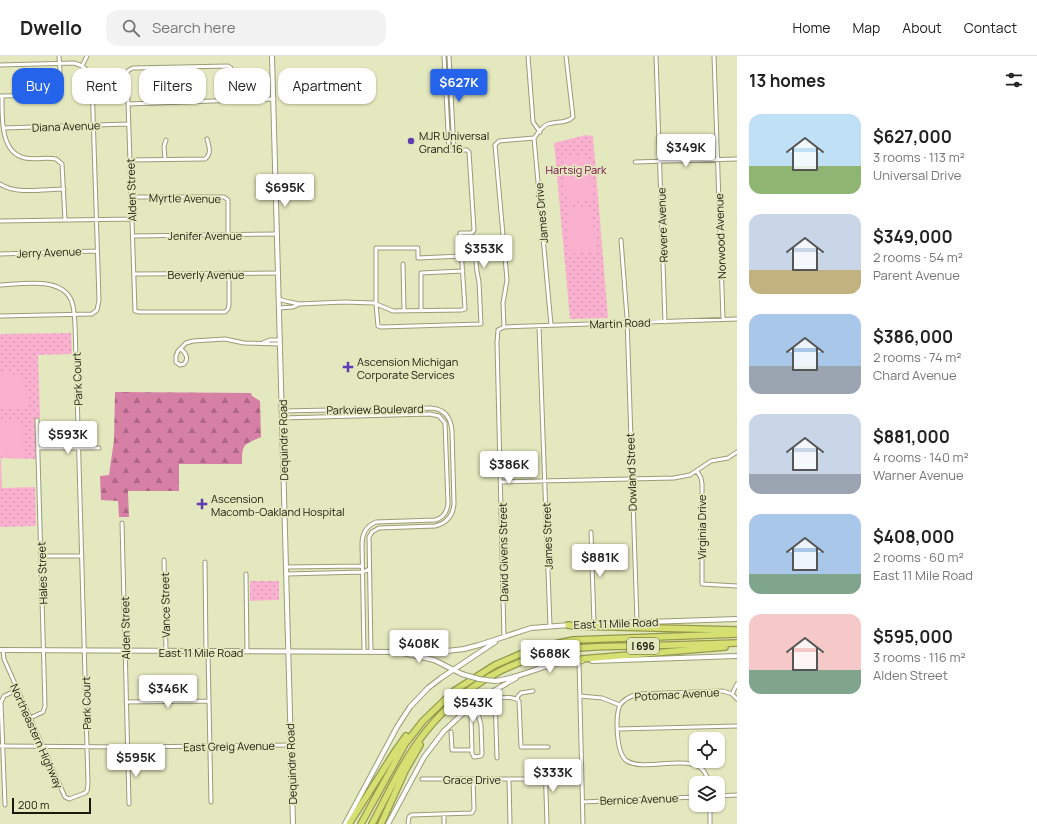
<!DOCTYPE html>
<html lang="en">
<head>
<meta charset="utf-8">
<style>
  body { margin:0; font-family:Manrope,sans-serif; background:#f2f2f2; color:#222; height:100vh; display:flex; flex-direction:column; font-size:15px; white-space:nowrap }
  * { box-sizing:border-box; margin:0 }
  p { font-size:13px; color:#767676 }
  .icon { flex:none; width:22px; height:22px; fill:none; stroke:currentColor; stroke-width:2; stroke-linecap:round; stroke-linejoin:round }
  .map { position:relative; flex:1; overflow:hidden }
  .drawer { display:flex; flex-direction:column; background:#fff; width:300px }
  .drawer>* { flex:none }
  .top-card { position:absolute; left:12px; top:12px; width:380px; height:36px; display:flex; gap:8px }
  .fabs { position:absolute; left:689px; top:676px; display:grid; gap:8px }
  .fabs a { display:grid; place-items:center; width:36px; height:36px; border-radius:8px; background:#fff; box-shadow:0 1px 3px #0004; font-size:20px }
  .scale { position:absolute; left:12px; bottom:10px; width:79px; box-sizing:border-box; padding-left:4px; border:2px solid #191a0b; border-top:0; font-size:11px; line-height:14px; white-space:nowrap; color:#191a0b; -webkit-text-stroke:3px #e3e8be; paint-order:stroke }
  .price { position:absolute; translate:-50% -34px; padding:0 9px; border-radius:4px; background:#fff; color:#222; font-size:13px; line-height:26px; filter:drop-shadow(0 1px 2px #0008) }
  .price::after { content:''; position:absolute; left:50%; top:24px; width:12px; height:9px; margin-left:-6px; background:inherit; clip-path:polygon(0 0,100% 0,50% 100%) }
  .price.current { background:#2563eb; color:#fff }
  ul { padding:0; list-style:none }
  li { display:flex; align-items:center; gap:12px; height:100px; padding:0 12px }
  li span { display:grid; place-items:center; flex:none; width:112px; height:80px; border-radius:12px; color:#555 }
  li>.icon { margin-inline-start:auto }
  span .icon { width:48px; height:48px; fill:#fffc; stroke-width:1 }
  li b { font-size:17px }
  h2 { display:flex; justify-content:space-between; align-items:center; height:48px; padding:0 12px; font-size:17px }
  .tag { padding:0 14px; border-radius:12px; background:#fff; box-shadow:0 1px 3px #0004; font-size:14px; line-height:36px }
  .tag.current { background:#2563eb; color:#fff }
  header { display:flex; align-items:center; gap:24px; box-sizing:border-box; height:56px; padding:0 20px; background:#fff; border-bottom:1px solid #e0e0e0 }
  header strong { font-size:19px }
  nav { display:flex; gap:22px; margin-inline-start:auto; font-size:14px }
  .search { width:280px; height:36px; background:#f2f2f2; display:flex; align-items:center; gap:10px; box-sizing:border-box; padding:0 14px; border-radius:12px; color:#767676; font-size:15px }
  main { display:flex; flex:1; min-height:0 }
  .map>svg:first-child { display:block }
</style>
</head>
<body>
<header>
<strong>Dwello</strong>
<div class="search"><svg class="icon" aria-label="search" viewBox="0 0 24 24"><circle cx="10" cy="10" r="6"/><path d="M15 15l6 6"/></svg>Search here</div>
<nav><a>Home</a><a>Map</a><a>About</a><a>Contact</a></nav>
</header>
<main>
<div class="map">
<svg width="737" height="768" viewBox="0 0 737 768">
  <defs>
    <pattern id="green-dots" width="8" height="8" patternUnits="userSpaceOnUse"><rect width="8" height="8" fill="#fab1cf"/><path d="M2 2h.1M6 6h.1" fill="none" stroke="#d698b0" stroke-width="1.8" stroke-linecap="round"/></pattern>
    <pattern id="forest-firs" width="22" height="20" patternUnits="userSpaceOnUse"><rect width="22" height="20" fill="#d780a6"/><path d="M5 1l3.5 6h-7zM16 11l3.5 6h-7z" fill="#ae6885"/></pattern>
  </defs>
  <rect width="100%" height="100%" fill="#e3e8be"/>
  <!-- green -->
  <path fill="url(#green-dots)" d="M586 79 593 80 608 262 570 263 554 87Z
    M71 277 72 298 38 299 40 362H35L36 403 1 402 2 432 35 431 36 470 0 471V278Z
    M250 525H279V544L250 545Z"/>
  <!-- forest -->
  <path fill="url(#forest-firs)" d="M115 336 251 337 252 340 260 345 261 381C243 389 242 388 242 408H179V435H128L129 461H119L118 445 101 444 100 420 109 419 114 384Z"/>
  <!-- pitch -->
  <path fill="#fab1cf" d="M588 100 592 144 567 147 562 102Z
    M592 151 596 195 570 198 567 153Z
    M0 315 20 320 26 335 29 352 0 353Z
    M20 365 22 367 23 401 18 403 0 396V366Z"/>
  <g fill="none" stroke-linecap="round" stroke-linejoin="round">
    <!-- street casing -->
    <g stroke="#999d76" stroke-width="5">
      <path id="street" d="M444 0 449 94
        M449 0 454 94
        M528 0 533 66 540 76
        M656 0 665 266
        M714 0 723 263
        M0 9 74 7C85 10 91 16 92 26L99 244 97 254 92 258 0 260
        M82 10 87 0
        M0 40 53 39 58 37 61 30 59 0
        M2 40C2 61 0 97 25 102 35 104 46 101 56 103L62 108 65 164
        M128 48 274 43
        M3 72 128 68
        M165 103 164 90 166 84
        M130 104 205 103C212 98 209 90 207 83
        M635 106 737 103
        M0 128C16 139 45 133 64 133
        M132 141H224L228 144V179
        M0 165 133 163
        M133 180 277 178
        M621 184 627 262 637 566
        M461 186H475L477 188 475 196 477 216 479 226 481 268 381 271 378 270 376 248V192H418V202L462 200
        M0 198 97 195
        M403 208 404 255
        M229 217V249L228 253 225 256H139L135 255 127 16 129 14 133 12 228 10 231 12V45
        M134 218 278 217
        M0 229C23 228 67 219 73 250 76 264 75 284 76 299L88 728 87 735 85 737 69 743 65 741 4 603 3 594
        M279 243C286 246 292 246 299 248L293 251 279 252
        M299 248 344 246 374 247 393 255 462 254 465 253 460 177H472L474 174 469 96 467 94H449
        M421 255V217L463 215
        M551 269 534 82C538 77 542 70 548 68 557 65 566 68 573 61L566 0
        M539 270 550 570
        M504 271 503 247 507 224 495 89 499 85 534 82
        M263 287 270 284H280
        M181 293C186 297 189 303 184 308L180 309 176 306V300L178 295 186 287 193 285 225 283 244 287 280 288
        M282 355 431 352C445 353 451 362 452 375L454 448C453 460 447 467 435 470L379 472 372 476 369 481 371 596
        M282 362 430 358 439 360 445 367 448 448C447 456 443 462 435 464L376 466C366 470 362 478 362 488L364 596
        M38 392H99
        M697 415 701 422 702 428V528L737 530
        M501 426 674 422 690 419 711 405 728 402 737 396
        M122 467 129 748
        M591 476 594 568
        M41 500H82
        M164 504 166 595
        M205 506 206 596
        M286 511 362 510
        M246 518 247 596
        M286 518 363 516 369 513
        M504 581 497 287 498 274 504 271 737 263
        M208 596 211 746
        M579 605 583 768
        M732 638 737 628
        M580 640 602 642 620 649
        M495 642 497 702
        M517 643 518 640 521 637 533 635
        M126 646 209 645
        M477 654 481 669 482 698 481 700 474 701 472 697 471 660 472 659 485 645V639C495 646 511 637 519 645L521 691H548
        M30 662 43 656 45 650 37 364
        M618 673 737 670
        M451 676 452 694H472
        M0 690 128 691 291 689
        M545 706 547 768
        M422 723H545
        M509 723 510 768
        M708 727C705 690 648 718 627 705 616 698 615 660 620 649 624 643 631 640 638 638L723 635 732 638 737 643
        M718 740 737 739
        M582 746 696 741
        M5 749 1 646 4 640 17 634
        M710 749V768
        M444 758V768
        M408 768 409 761 411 759 472 757 474 753 473 723"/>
    </g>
    <!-- secondary casing -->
    <g stroke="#999d76" stroke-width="6">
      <path id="secondary" d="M272 0 293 768
        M587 568 737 563
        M0 594 403 596 410 595H447L464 593 479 589 531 572 570 569
        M403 597 434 604 462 618
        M592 605 737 600
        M495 625C522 622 555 602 582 605
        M345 768 397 671 410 651 428 632 441 622 495 586
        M388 768 424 701 444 675 473 648 490 637 516 622"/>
    </g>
    <!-- highway casing -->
    <g stroke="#949a4d" stroke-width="8">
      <path id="highway" d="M568 569 574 570 737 574
        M579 605 582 603 593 602 725 591
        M349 768 396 694 406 680
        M361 768 405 688 423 665 454 635 495 609 532 593 573 584 737 578
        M372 768C389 736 404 702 427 674 462 631 512 602 568 593 592 590 616 590 640 590 672 589 705 588 737 587
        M381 768 405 715 420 689"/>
    </g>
    <!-- street -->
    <use href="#street" stroke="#fff" stroke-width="3"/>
    <!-- secondary -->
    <use href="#secondary" stroke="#fff" stroke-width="4"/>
    <!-- highway -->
    <use href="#highway" stroke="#d6df71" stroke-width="5.5"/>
    <!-- secondary-bridge casing -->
    <g stroke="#999d76" stroke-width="6" stroke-linecap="butt">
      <path id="secondary-bridge" d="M462 618 479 623 495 625"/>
    </g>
    <!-- secondary-bridge -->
    <use href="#secondary-bridge" stroke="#fff" stroke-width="4"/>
  </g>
  <!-- markers -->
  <g fill="#623bb3" stroke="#e3e8be" stroke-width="1.5">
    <circle cx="411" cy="85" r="4"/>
    <path d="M346 305h4v4h4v4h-4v4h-4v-4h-4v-4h4z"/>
    <path d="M200 442h4v4h4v4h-4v4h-4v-4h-4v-4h4z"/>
  </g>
  <g text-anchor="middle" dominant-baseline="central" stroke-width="3.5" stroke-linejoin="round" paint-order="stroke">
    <!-- shield labels -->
    <rect fill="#e3e8be" stroke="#565841" stroke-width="1" x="627" y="582" width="32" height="16" rx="3"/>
    <g font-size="10" font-weight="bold" fill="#191a0b">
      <text x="643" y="590">I 696</text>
    </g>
    <!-- street labels -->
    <g font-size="11" fill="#191a0b" stroke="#e3e8be">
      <text transform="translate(66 70) rotate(-2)">Diana Avenue</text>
      <text transform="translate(131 134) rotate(-92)">Alden Street</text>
      <text transform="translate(185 142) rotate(1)">Myrtle Avenue</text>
      <text transform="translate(541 157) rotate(-95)">James Drive</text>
      <text transform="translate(662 169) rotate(-92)">Revere Avenue</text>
      <text x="205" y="179">Jenifer Avenue</text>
      <text transform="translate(720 180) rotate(-92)">Norwood Avenue</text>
      <text transform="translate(49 196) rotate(-2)">Jerry Avenue</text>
      <text x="206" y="218">Beverly Avenue</text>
      <text transform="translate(620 267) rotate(-2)">Martin Road</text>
      <text transform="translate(77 323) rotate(-92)">Park Court</text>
      <text transform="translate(375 353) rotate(-1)">Parkview Boulevard</text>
      <text transform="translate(283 384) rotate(-91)">Dequindre Road</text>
      <text transform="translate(631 416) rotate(-92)">Dowland Street</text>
      <text transform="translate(701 471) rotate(-90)">Virginia Drive</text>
      <text transform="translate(547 480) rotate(-92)">James Street</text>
      <text transform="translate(503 496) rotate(-91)">David Givens Street</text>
      <text transform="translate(42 517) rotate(-92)">Hales Street</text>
      <text transform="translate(165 549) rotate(-91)">Vance Street</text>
      <text transform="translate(616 567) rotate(-2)">East 11 Mile Road</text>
      <text transform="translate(125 572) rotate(-91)">Alden Street</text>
      <text x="201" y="596">East 11 Mile Road</text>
      <text transform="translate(677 638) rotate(-3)">Potomac Avenue</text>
      <text transform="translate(86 647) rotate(-91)">Park Court</text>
      <text transform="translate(37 680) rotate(66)">Northeastern Highway</text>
      <text transform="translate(229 690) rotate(-1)">East Greig Avenue</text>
      <text transform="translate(291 708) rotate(-92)">Dequindre Road</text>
      <text x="472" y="723">Grace Drive</text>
      <text transform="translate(639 743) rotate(-2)">Bernice Avenue</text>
    </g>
    <!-- poi labels -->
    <g font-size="11" fill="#191a0b" stroke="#e3e8be" text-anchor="start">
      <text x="419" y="79">MJR Universal<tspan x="419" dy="13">Grand 16</tspan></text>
      <text x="357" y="305">Ascension Michigan<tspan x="357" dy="13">Corporate Services</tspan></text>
      <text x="211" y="442">Ascension<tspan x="211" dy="13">Macomb-Oakland Hospital</tspan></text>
    </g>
    <!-- park labels -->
    <g font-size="11" fill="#720645" stroke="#e3e8be">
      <text x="576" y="113">Hartsig Park</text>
    </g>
  </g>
</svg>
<div class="fabs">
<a><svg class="icon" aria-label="locate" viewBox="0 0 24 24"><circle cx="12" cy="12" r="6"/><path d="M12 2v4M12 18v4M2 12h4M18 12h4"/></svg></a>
<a><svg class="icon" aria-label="layers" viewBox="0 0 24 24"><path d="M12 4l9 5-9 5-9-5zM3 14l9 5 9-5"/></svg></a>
</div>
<div class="scale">200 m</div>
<b class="price current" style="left:459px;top:47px">$627K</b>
<b class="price" style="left:686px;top:112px">$349K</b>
<b class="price" style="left:285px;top:152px">$695K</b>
<b class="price" style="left:484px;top:213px">$353K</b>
<b class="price" style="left:68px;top:399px">$593K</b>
<b class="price" style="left:509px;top:429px">$386K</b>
<b class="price" style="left:600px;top:522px">$881K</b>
<b class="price" style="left:419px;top:608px">$408K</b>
<b class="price" style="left:550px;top:618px">$688K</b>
<b class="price" style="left:168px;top:653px">$346K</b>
<b class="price" style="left:473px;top:667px">$543K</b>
<b class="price" style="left:136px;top:722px">$595K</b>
<b class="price" style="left:553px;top:737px">$333K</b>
<div class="top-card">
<a class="tag current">Buy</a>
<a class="tag">Rent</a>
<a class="tag">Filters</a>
<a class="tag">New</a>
<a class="tag">Apartment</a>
</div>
</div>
<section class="drawer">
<h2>13 homes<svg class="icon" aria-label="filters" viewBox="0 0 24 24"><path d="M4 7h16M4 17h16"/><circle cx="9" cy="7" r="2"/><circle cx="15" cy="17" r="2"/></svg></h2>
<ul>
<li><span style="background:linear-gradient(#bfe0f5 65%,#8fb573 0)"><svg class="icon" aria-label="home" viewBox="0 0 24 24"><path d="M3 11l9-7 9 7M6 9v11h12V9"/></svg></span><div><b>$627,000</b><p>3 rooms · 113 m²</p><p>Universal Drive</p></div></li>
<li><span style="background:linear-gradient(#c9d6e8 70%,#c2b280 0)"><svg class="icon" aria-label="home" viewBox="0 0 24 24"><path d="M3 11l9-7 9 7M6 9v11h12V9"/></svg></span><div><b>$349,000</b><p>2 rooms · 54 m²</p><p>Parent Avenue</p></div></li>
<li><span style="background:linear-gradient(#a9c7e8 65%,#9aa5b1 0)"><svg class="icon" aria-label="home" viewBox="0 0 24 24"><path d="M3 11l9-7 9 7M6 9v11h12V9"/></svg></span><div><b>$386,000</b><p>2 rooms · 74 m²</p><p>Chard Avenue</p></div></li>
<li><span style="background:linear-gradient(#c9d6e8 75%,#9aa5b1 0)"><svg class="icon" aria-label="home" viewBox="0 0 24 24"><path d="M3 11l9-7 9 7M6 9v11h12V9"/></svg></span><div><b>$881,000</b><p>4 rooms · 140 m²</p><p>Warner Avenue</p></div></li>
<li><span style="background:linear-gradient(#a9c7e8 75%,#7fa58c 0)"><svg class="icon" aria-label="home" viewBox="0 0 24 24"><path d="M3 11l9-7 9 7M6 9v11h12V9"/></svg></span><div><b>$408,000</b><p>2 rooms · 60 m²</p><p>East 11 Mile Road</p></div></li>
<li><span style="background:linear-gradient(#f6c9c9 70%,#7fa58c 0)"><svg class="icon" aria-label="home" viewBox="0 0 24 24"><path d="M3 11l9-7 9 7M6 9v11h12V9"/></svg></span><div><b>$595,000</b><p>3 rooms · 116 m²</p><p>Alden Street</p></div></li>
</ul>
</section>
</main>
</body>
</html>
